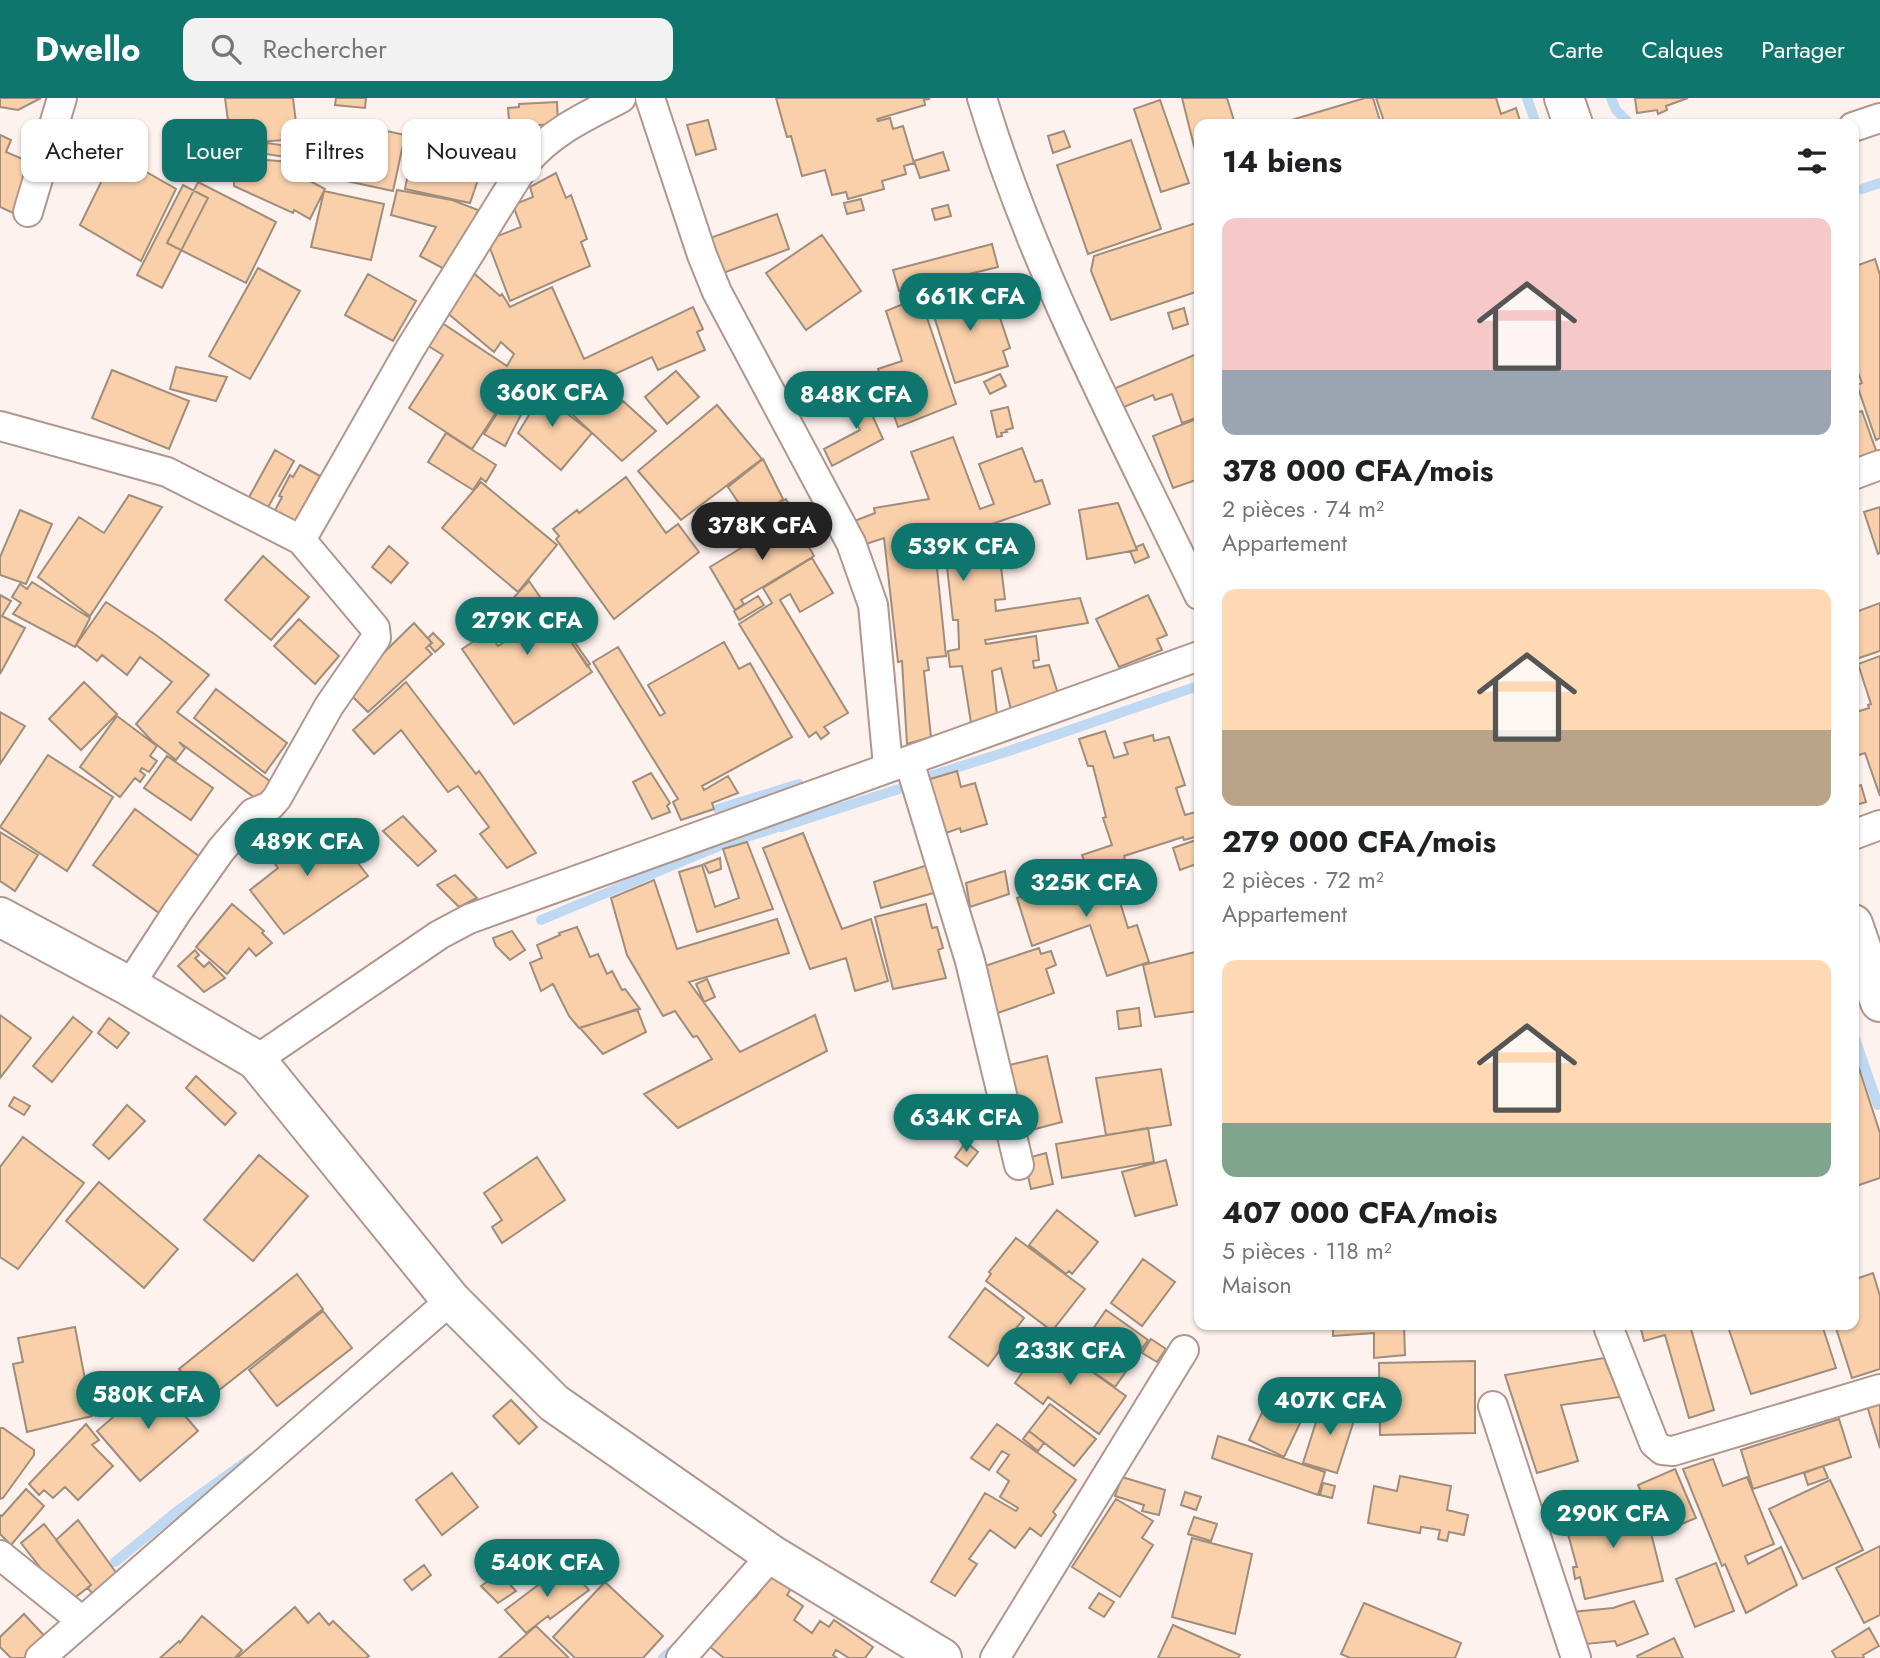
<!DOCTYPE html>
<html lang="fr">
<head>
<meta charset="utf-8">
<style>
  body { margin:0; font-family:Jost,sans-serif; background:#f2f2f2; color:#202124; height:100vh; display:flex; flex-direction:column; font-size:26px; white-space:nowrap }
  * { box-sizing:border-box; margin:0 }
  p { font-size:23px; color:#757577 }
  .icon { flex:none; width:38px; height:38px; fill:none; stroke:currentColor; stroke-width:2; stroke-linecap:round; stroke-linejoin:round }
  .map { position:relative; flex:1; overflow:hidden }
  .details { position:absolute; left:1194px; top:21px; width:665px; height:1211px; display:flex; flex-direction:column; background:#fff; border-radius:14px; box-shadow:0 2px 5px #0004 }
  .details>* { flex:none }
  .banner { position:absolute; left:21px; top:21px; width:665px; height:63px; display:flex; gap:14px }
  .price { position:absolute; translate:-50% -60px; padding:0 16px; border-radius:24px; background:#0f766e; color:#fff; font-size:23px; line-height:46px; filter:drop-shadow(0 2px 4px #0008) }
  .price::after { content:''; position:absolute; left:50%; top:42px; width:21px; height:16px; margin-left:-10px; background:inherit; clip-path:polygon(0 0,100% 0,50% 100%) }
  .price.active { background:#222; color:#fff }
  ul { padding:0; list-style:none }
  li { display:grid; align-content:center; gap:14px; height:371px; padding:0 28px }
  li span { display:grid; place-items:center; height:217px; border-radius:14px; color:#555 }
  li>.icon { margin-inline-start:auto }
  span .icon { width:126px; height:126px; fill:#fffc; stroke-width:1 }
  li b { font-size:30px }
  h2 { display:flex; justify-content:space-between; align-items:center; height:84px; padding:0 28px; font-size:30px }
  .chip { padding:0 24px; border-radius:14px; background:#fff; box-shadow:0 2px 5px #0004; font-size:24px; line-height:63px }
  .chip.active { background:#0f766e; color:#fff }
  header { display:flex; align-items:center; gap:42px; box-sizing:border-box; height:98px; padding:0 35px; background:#0f766e; color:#fff }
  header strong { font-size:33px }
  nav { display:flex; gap:38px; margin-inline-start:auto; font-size:24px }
  .search { width:490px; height:63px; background:#f2f2f2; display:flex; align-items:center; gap:18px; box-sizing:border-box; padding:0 24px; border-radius:14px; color:#757577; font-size:26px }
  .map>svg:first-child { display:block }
</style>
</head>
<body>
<header>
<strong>Dwello</strong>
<div class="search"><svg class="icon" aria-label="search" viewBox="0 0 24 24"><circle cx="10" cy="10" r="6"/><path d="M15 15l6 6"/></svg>Rechercher</div>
<nav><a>Carte</a><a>Calques</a><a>Partager</a></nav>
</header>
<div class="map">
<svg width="1880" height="1560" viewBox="0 0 1880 1560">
  <rect width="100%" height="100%" fill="#fdf2ee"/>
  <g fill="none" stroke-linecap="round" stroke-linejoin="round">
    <!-- stream -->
    <path stroke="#bfd9f3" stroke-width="10" d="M1527 0 1536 26
      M1611 0 1616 12 1630 26
      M1862 91 1880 85
      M921 684 927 679 1009 653 1198 588 1199 591
      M718 711 799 686
      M781 729 905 689
      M722 747 775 730
      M541 822 717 749
      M1853 935 1878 1007
      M115 1464 180 1411 251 1360
      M663 1560 679 1547"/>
  </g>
  <!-- building -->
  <path fill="#f9d0aa" stroke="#a08d7b" stroke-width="2" d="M0 0H41L18 12 0 9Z
    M225 0H293L298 41 231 46Z
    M336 0H366L365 10 335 7Z
    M776 0H928L929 1 924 2 925 7 877 21 878 23 890 20 893 31 903 28 914 65 904 68 906 76 882 83 884 91 848 101 846 94 832 97 825 72 802 78 791 38 787 39Z
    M1182 0H1227L1235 26H1199V68Z
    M1365 0H1373L1381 26H1278Z
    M1376 0H1496L1501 16 1516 10 1521 26H1385Z
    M1635 0H1688L1666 8 1667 12 1658 16 1657 12 1637 15Z
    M1160 2 1189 85 1161 94 1134 11Z
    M557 4 558 26 520 28 519 22H509L508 10 519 9V6Z
    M336 22 405 37 393 93 323 78Z
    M708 22 716 51 696 57 687 27Z
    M1064 33 1070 49 1053 55 1048 38Z
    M0 37 11 42 6 54 37 67 13 115 0 109Z
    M1131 42 1161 131 1088 156 1057 67Z
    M267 45 288 48 286 59 266 56Z
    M413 49 484 64 470 105 405 91Z
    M943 54 949 72 920 80 914 63Z
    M115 56 176 91 141 163 80 127Z
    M231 59 315 66 308 82 325 91 310 121 294 112 293 115 234 88V80L230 70Z
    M556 75 566 100 571 97 587 141 581 144 590 168 510 203 487 142 521 129 513 107 533 99 530 89Z
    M198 84 276 124 246 185 167 145Z
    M183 87 208 100 162 190 137 177Z
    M397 92 452 102 478 112 465 144 461 142 446 172 420 158 436 129 391 117Z
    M324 93 384 106 371 162 311 149Z
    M861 101 864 112 847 116 844 105Z
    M948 107 951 118 935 122 932 111Z
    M777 116 789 151 723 175 710 140Z
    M1199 124V193L1111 222 1091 173 1094 158Z
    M822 137 861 193 806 232 766 175Z
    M992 146 998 169 899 193 893 172Z
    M1875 161 1880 177V340L1876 342 1857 287 1862 285 1853 261V169Z
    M258 170 300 193 250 281 209 258Z
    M469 171 500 198 502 196 510 209 552 189 584 261 693 209 703 231 697 234 705 252 658 272 652 259 593 286 617 309 623 303 656 333 622 363 558 303 567 298 554 274 538 282 514 306 505 301 472 351 409 310 443 257 425 246 439 223 507 268 514 256 501 244 494 254 445 213Z
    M368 176 416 203 393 243 345 217Z
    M982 184 993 218 999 217 1010 250 1003 253 1008 268 955 285 929 202Z
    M920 199 956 306 898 329 878 271 902 263 886 213Z
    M1184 210 1188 226 1173 231 1168 215Z
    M1199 255V319L1182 325 1172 296 1155 302 1153 297 1119 311 1111 292Z
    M176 269 227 279 216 303 170 291Z
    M112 272 189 303 169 351 92 320Z
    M676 273 699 299 667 326 645 299Z
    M1000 276 1006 288 990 296 984 284Z
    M539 285 562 308 560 310 592 335 561 372 518 335 529 317 523 310Z
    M861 292 883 341 832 368 824 351 860 332 844 302Z
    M506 301 524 311 505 348 484 336Z
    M717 307 762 361 681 422 638 373Z
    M1008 309 1013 330 1006 332 1007 334 1001 335 1002 338 997 339 991 313Z
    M1862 313 1879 361 1859 367 1853 351V316Z
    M1199 320V381L1173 390 1153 338Z
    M446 335 496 367 486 384 481 380 473 392 428 364Z
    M953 339 980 411 994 406 979 366 1022 350 1035 384 1042 382 1050 406 989 427 990 435 997 436 1005 501 995 502 996 513 1080 500 1088 525 985 542 986 546 1036 538 1039 562 1033 563 1034 570 1049 567 1058 596 1011 612 1001 570 992 573 997 617 971 625 962 568 950 569 948 553 959 551V546L958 522H953L947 469 937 470 946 558 927 560 929 572 924 573 931 639 907 646 902 563 898 564 884 440 857 449 849 425 875 415 874 410 929 401 911 354Z
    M275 352 294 363 267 411 248 401Z
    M763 361 783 401 752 425 728 389Z
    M300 367 320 378 293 427 273 416 282 399 279 398 290 377 293 379Z
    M626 379 666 435 678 426 699 454 614 521 556 441 559 438 553 431 577 412 579 415Z
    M481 384 557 447 518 494 442 430Z
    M129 397 162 409 90 518 38 479 79 419 104 435Z
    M786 401 791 410 779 417 774 408Z
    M1118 405 1137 452 1087 461 1079 412Z
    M1880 409V455L1878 456 1864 414Z
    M20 412 52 426 26 486 0 477V459Z
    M792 419 814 458 741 502 744 506 735 512 710 469Z
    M1143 446 1149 459 1135 465 1130 453 1137 452 1136 449Z
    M389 448 408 465 391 485 372 469Z
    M263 458 309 499 271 542 225 502Z
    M812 460 833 495 800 514 790 496 780 502 848 615 824 629 829 635 821 641 816 634 809 639 739 526 772 505 763 490Z
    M529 483 592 574 514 626 462 551 488 534 498 548 519 535 517 532 509 537 497 520 506 514 503 511Z
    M32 484 90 520 75 549 13 516 21 505 12 499 20 486 27 491Z
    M0 497 11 503 2 518 25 530 0 576Z
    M1148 497 1167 537 1157 541 1162 552 1119 569 1096 521Z
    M758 498 764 507 739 522 734 513Z
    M106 504 156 537 209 577 177 614 279 690 266 708 179 644 185 650 176 662 152 643 136 626 172 584 140 559 127 577 102 557 97 563 76 547Z
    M1880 505V553L1853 562V515Z
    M557 519 590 566 587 568 555 520Z
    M299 521 339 558 315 586 274 548Z
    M414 525 432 545 426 550 432 556 368 614 346 592Z
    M433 535 444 546 435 554 429 547 432 545 428 540Z
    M724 544 739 571 750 565 792 639 702 688 704 692 728 678 738 695 712 705 714 711 681 722 673 704 678 701 593 564 618 549 660 618 665 615 648 587Z
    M1880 558V698L1865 655 1853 659V615L1869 610 1868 607 1871 606 1858 566Z
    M84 584 117 616 81 652 49 621Z
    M406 584 476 676 479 673 536 755 507 770 480 736 489 729 458 688 448 694 401 632 374 656 353 632Z
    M216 591 287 645 265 675 194 620Z
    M0 614 25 628 0 666Z
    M117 618 157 648 150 658 157 663 149 674 142 670 140 673 145 677 140 684 135 680 120 699 80 669Z
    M1105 633 1114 660 1128 656 1124 645 1153 637 1154 643 1169 639 1185 687 1176 690 1185 717 1199 713V738L1184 742 1183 739 1124 758 1125 762 1089 775 1082 757 1112 747 1103 720 1106 719 1093 668H1088L1079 641Z
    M48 657 113 699 67 773 0 729Z
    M167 658 213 690 191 722 144 690Z
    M957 673 961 689 975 685 987 726 961 734 960 730 943 736 924 683Z
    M651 675 670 705 667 708 670 714 652 721 633 684Z
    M1861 687 1866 704 1853 708V690Z
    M135 711 207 764 166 820 93 767Z
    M403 718 436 753 418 768 383 733Z
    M309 728 317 738 329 728 368 778 284 836 250 792 278 770 270 759Z
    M0 734 38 757 15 793 0 783Z
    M803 735 842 831 871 821 888 883 855 893 846 860 810 871 763 750Z
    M1199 741V765L1180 772 1173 750Z
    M747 744 773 811 697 834 679 774 702 767 715 809 739 800 723 751Z
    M720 760 721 771 709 775 704 766Z
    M931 766 937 794 881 810 874 784Z
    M1109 769 1128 830 1137 827 1149 864 1107 878 1090 827 1032 848 1017 800Z
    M1005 773 1009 796 970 809 966 785Z
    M1143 775 1145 787 1130 789 1128 777Z
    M455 777 477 800 459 809 437 787Z
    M654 782 677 851 777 821 789 855 689 884 740 954 815 917 827 953 678 1030 644 996 712 961 697 938 693 939 675 913 663 918 627 857 611 800Z
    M232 806 264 833 262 835 272 845 256 858 249 850 227 876 196 849Z
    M926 806 932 830 937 829 943 850 938 852 946 880 893 891 875 819Z
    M577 829 590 859 598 856 607 876 612 873 622 892 625 891 640 911 579 930 569 918 553 886 541 893 530 865 542 860 537 847 560 837 559 835Z
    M512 833 525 852 510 862 496 848 493 840Z
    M1039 850 1041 856 1051 853 1056 867 1046 871 1054 895 995 916 979 870Z
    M195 852 199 857 195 860 204 869 209 864 225 880 204 894 178 868Z
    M1199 853V913L1155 919 1143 867Z
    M707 881 715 899 704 904 696 886Z
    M1139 910 1141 928 1119 931 1117 913Z
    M637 911 646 934 603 956 580 930Z
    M0 917 31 940 0 980Z
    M73 919 92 934 52 984 33 968Z
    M109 920 129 935 117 950 98 935Z
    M1853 952 1880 1035V1080L1853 1089Z
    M1047 958 1062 1024 1016 1036 1001 969Z
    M1161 971 1171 1027 1106 1037 1096 980Z
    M196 978 236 1015 225 1027 186 990Z
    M14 999 30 1008 24 1017 9 1008Z
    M127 1007 145 1023 109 1061 93 1047Z
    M1148 1030 1154 1064 1062 1080 1056 1046Z
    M23 1039 84 1085 18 1171 0 1159V1069Z
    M966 1044 978 1054 967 1068 955 1059Z
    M1046 1055 1053 1086 1031 1091 1024 1061Z
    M259 1057 308 1098 253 1163 204 1122Z
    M537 1059 565 1102 502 1145 492 1129 502 1122 484 1095Z
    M1166 1062 1177 1107 1135 1118 1122 1074Z
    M99 1084 178 1151 144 1190 66 1123Z
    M1057 1112 1098 1144 1072 1176 1069 1173 1066 1176 1029 1147Z
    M1016 1140 1085 1191 1052 1233 986 1183 991 1176 989 1174Z
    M1143 1161 1175 1184 1142 1228 1111 1205Z
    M1873 1175 1880 1198V1271L1852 1280 1835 1227H1853V1182Z
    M297 1176 323 1211 205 1303 179 1271Z
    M985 1190 1024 1220 988 1268 949 1239Z
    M1106 1212 1148 1242 1115 1289 1073 1260Z
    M323 1213 352 1250 277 1308 249 1272Z
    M1333 1227H1404L1405 1257 1374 1260V1235L1333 1238Z
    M1640 1227H1708L1691 1231 1714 1312 1689 1320 1665 1237 1644 1243Z
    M1734 1227H1822L1836 1270 1751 1296 1728 1229Z
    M75 1229 92 1318 27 1334 13 1266 23 1264 18 1240Z
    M1046 1241 1126 1298 1099 1336 1048 1299 1043 1306 1015 1285Z
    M1151 1241 1166 1251 1157 1264 1142 1255Z
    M1604 1260 1620 1299 1561 1307 1578 1363 1537 1375 1505 1277Z
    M1475 1263V1335L1380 1337 1379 1265Z
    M155 1283 198 1333 140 1383 97 1333Z
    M511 1302 537 1329 519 1346 493 1318Z
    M1323 1302 1357 1313 1337 1375 1303 1365Z
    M1267 1304 1302 1321 1284 1359 1249 1342Z
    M1880 1304V1350L1867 1308Z
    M1050 1306 1096 1341 1074 1368 1029 1333Z
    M1839 1321 1851 1359 1753 1391 1741 1352Z
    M86 1326 99 1342 92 1347 113 1368 78 1402 65 1389 53 1400 44 1392 39 1397 29 1386Z
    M997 1326 1076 1382 1053 1414 1056 1417 1041 1438 1030 1430 1015 1450 990 1432 969 1461 977 1466 955 1498 931 1484 985 1395 1016 1413 1018 1410 1000 1399 1009 1383 997 1374 1009 1357 1002 1353 989 1372 971 1360Z
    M0 1330H3L34 1352V1357L3 1400 0 1401Z
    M1029 1333 1044 1345 1038 1353 1023 1341Z
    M1218 1338 1325 1374 1318 1397 1212 1360Z
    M1713 1361 1723 1388 1747 1379 1774 1446 1745 1458 1748 1466 1781 1449 1797 1487 1746 1515 1725 1466 1722 1468 1683 1371Z
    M1823 1368 1828 1380 1808 1387 1804 1375Z
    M1675 1371 1696 1420 1658 1436 1638 1387Z
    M452 1375 478 1409 442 1437 416 1402Z
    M1400 1378 1451 1388 1447 1412 1468 1417 1464 1437 1449 1434 1447 1443 1438 1441 1440 1432 1421 1429 1420 1435 1368 1425 1374 1388 1397 1393Z
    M1122 1379 1165 1392 1159 1417 1142 1413 1144 1407 1115 1398Z
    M1830 1382 1863 1452 1803 1481 1769 1411Z
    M1323 1385 1335 1388 1332 1400 1320 1397Z
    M26 1391 44 1408 11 1447 0 1436V1417L2 1418Z
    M1185 1394 1201 1399 1196 1412 1181 1407Z
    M1116 1401 1153 1423 1142 1440 1153 1447 1120 1499 1072 1469Z
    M1643 1403 1663 1483 1585 1501 1580 1479 1575 1481 1573 1469H1577L1563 1418 1586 1412 1587 1416Z
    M1194 1419 1217 1426 1211 1443 1188 1436Z
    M78 1422 120 1480 94 1498 88 1490 91 1487 56 1442Z
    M44 1426 91 1487 68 1505 21 1445Z
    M1192 1440 1252 1456 1235 1536 1172 1519Z
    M1880 1448V1517L1864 1525 1836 1470Z
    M1716 1465 1734 1513 1695 1529 1676 1481Z
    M566 1466 589 1492 550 1521 548 1518 526 1535 505 1512Z
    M424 1467 431 1477 412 1492 404 1482Z
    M499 1475 516 1493 498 1505 481 1488Z
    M772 1475 792 1489 787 1497 803 1508 794 1522 812 1535 820 1523 829 1529 834 1522 873 1549 865 1560H849L836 1552 833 1557 837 1560H724L704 1544 756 1499Z
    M605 1484 663 1538 643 1560H575L553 1539Z
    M1099 1495 1114 1504 1104 1519 1089 1510Z
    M1634 1503 1648 1536 1617 1548 1615 1543 1576 1547 1572 1514 1613 1510Z
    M1364 1505 1461 1545 1455 1560H1350L1341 1556Z
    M295 1509 308 1525 319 1515 329 1527 333 1523 369 1558 366 1560H237Z
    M24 1516 51 1545 35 1560H11L0 1549V1539Z
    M202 1518 242 1552 235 1560H160L179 1543 180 1545Z
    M1173 1527 1240 1557 1238 1560H1158Z
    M536 1528 569 1560H499Z
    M1869 1530 1879 1548 1863 1557 1864 1560H1836L1832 1553Z
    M1674 1540 1683 1560H1638L1637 1558Z"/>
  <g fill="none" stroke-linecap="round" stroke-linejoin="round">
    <!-- street casing -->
    <g stroke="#b0968d" stroke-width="32">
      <path id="street" d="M650 0 702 157 717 194 851 445 873 507 888 668
        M982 0C1034 173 1121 334 1199 497
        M1853 29 1880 20
        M28 114 62 0
        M0 328 167 374 301 442 375 530 376 540 329 608 277 700 270 708 253 715 221 752 177 814 129 888
        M1853 377 1880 367
        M301 442 410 251 527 63C554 32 585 19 621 0
        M909 663 970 863 1019 1067
        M1853 737 1880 727
        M256 962 439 837 469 821 1199 558
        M1609 1231 1654 1345 1662 1352 1673 1353 1880 1291
        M1493 1308 1576 1560
        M0 1457 82 1523
        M40 1560 451 1202
        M681 1560 772 1457
        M995 1560 1184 1252"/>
    </g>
    <!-- secondary casing -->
    <g stroke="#b0968d" stroke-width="42">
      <path id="secondary" d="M1564 0 1573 26
        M0 819 129 888 256 962 451 1202 554 1305 772 1457 942 1560
        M1853 826 1880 904"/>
    </g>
    <!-- street -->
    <use href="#street" stroke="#fff" stroke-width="28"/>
    <!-- secondary -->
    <use href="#secondary" stroke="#fff" stroke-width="38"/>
  </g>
</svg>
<b class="price" style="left:970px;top:235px">661K CFA</b>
<b class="price" style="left:552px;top:331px">360K CFA</b>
<b class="price" style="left:856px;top:333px">848K CFA</b>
<b class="price active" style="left:762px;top:464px">378K CFA</b>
<b class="price" style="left:963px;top:485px">539K CFA</b>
<b class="price" style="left:527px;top:559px">279K CFA</b>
<b class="price" style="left:307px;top:780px">489K CFA</b>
<b class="price" style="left:1086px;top:821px">325K CFA</b>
<b class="price" style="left:966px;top:1056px">634K CFA</b>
<b class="price" style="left:1070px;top:1289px">233K CFA</b>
<b class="price" style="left:148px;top:1333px">580K CFA</b>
<b class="price" style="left:1330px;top:1339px">407K CFA</b>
<b class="price" style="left:1613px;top:1452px">290K CFA</b>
<b class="price" style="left:547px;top:1501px">540K CFA</b>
<div class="banner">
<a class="chip">Acheter</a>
<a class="chip active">Louer</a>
<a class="chip">Filtres</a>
<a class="chip">Nouveau</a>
</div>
<section class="details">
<h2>14 biens<svg class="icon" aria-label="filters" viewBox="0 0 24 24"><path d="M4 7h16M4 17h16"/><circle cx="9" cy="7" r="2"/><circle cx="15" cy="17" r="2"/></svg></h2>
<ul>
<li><span style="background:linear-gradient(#f6c9c9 70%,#9aa5b1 0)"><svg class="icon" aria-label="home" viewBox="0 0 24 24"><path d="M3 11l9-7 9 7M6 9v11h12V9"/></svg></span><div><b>378 000 CFA/mois</b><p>2 pièces · 74 m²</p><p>Appartement</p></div></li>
<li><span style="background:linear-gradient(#ffd9b3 65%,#b9a48a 0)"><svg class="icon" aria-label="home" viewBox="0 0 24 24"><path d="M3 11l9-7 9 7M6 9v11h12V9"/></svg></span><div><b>279 000 CFA/mois</b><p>2 pièces · 72 m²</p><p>Appartement</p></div></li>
<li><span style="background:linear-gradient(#ffd9b3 75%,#7fa58c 0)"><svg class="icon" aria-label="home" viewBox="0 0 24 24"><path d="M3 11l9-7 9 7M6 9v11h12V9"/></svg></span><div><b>407 000 CFA/mois</b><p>5 pièces · 118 m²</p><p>Maison</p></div></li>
</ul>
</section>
</div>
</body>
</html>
